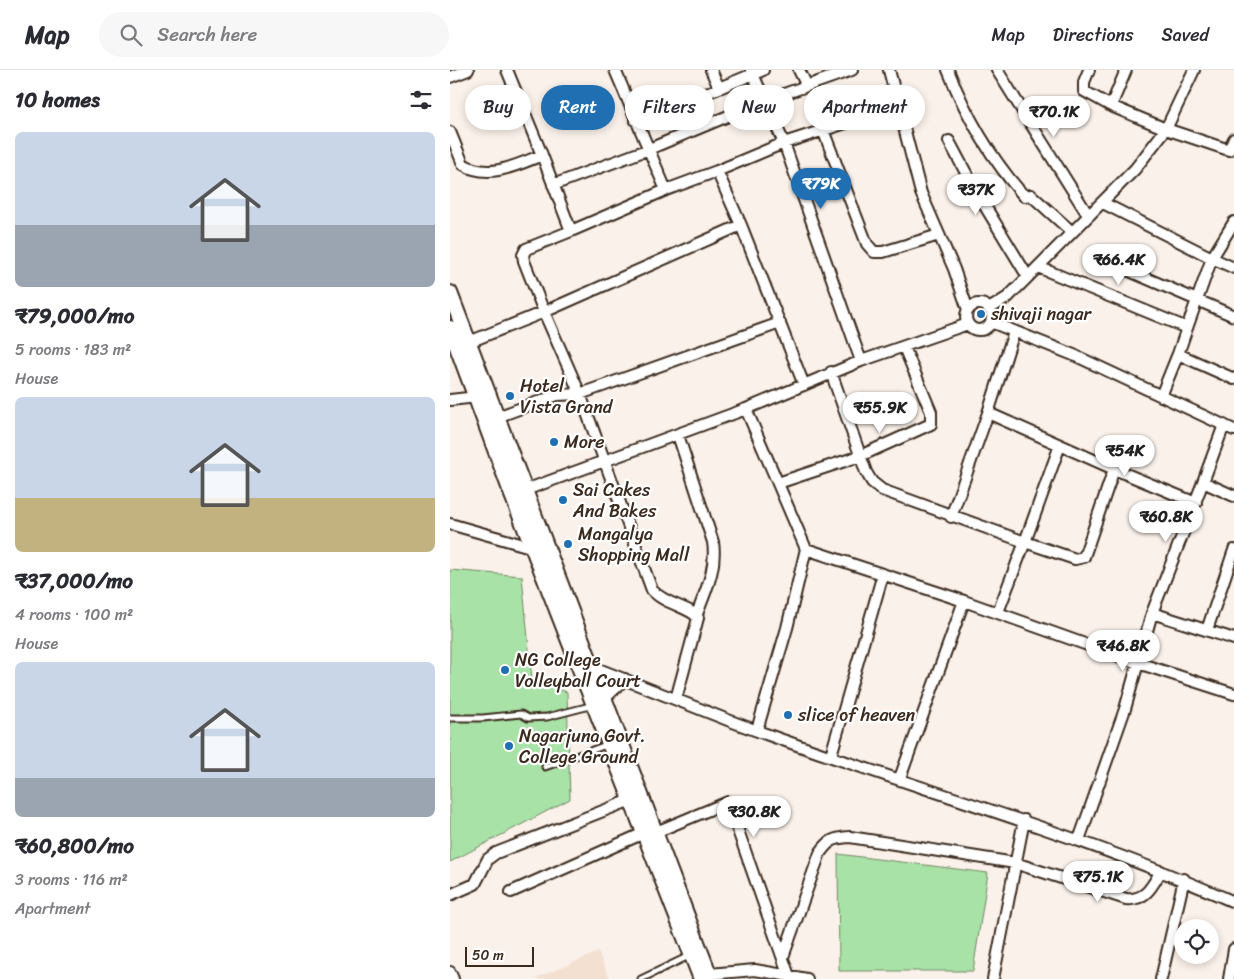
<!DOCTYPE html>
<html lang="en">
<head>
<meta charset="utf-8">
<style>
  body { margin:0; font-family:Sriracha,sans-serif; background:#f7f7f7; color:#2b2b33; height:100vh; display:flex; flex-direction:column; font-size:19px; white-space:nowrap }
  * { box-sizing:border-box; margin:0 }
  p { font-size:16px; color:#7c7c81 }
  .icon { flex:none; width:28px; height:28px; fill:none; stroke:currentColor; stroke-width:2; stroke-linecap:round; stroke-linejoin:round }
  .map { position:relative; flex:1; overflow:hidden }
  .panel { display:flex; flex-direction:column; background:#fff; width:450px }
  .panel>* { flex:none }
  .top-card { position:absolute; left:15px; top:15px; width:475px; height:45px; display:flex; gap:10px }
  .tools { position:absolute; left:724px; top:849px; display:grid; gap:10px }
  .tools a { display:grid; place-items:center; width:45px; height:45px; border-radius:50%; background:#fff; box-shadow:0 2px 8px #0003; font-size:25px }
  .scale { position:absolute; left:15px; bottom:12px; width:69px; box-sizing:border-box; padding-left:5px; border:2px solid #3b2a1e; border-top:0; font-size:14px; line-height:18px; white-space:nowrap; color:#3b2a1e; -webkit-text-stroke:4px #fff; paint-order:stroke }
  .price { position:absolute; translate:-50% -42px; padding:0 11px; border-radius:18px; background:#fff; color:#222; font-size:16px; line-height:32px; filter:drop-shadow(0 1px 2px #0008) }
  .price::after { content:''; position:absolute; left:50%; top:30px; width:15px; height:11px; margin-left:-8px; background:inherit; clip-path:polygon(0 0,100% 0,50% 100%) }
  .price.selected { background:#1f6fb2; color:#fff }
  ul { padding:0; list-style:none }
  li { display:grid; align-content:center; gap:10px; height:265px; padding:0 15px }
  li span { display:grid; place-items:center; height:155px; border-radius:8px; color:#555 }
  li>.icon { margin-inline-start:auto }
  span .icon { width:90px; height:90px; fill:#fffc; stroke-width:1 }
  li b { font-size:21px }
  h2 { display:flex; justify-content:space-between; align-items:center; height:60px; padding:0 15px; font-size:21px }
  .pill { padding:0 18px; border-radius:22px; background:#fff; box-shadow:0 2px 8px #0003; font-size:18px; line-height:45px }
  .pill.selected { background:#1f6fb2; color:#fff }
  header { display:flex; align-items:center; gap:30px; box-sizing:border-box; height:70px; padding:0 25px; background:#fff; border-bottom:1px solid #e1e1e2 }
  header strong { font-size:24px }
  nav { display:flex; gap:28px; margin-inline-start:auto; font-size:18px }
  .search { width:350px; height:45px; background:#f7f7f7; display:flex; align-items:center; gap:12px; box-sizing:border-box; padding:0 18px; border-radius:28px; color:#7c7c81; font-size:19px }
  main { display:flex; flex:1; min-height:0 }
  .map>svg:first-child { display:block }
</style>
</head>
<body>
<header>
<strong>Map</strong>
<div class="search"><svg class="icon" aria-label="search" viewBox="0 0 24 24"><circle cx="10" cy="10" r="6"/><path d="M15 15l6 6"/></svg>Search here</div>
<nav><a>Map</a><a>Directions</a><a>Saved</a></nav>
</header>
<main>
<section class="panel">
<h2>10 homes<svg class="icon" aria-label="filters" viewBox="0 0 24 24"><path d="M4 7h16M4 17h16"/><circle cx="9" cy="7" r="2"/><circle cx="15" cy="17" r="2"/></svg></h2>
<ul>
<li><span style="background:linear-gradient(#c9d6e8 60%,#9aa5b1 0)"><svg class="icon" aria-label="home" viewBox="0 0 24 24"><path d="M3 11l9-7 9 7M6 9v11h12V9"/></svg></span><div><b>₹79,000/mo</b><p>5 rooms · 183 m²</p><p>House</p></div></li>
<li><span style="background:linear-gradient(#c9d6e8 65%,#c2b280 0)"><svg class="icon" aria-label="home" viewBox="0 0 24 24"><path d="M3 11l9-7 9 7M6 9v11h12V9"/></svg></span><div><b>₹37,000/mo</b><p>4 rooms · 100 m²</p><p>House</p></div></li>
<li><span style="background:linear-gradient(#c9d6e8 75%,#9aa5b1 0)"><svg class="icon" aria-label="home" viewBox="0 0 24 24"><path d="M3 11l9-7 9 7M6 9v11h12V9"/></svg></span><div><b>₹60,800/mo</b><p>3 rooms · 116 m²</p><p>Apartment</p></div></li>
</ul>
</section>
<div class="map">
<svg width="784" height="909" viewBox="0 0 784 909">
  <rect width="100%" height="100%" fill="#faf1ea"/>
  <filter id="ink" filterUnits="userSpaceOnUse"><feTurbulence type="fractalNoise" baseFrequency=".02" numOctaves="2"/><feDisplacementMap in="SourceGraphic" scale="10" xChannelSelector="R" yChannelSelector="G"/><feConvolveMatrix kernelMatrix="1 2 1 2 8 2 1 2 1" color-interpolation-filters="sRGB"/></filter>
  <g filter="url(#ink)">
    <!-- built -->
    <path fill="#f4e0d1" d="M148 882 160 909H84Z"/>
    <!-- green -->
    <path fill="#a8e2a7" stroke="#728662" d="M0 500 72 506 82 610 117 622 120 729 0 792Z
      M388 784 538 803 523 901H389Z"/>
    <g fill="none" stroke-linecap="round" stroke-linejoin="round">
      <!-- lane casing -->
      <g stroke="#3b2a1e" stroke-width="9">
        <path id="lane" d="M0 648H33L71 644 78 648 97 647 144 635
          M95 697 159 674
          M191 909 241 885"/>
      </g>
      <!-- street casing -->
      <g stroke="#3b2a1e" stroke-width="14">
        <path id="street" d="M57 0 92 85
          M165 0 216 120 267 101 291 155 354 315
          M301 0 334 73 411 291
          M349 0 357 16
          M439 0 471 123 504 199 518 240
          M498 0C516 45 542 90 574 126L581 125 622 162
          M547 0 638 145
          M639 0 634 12V21L661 36
          M676 0 661 36 716 59 779 80 784 69
          M0 7 18 0
          M269 18 313 0
          M186 51 269 18 261 0
          M373 60 417 174 424 182H433L489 165
          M0 62 13 94C38 110 67 95 92 85L121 161 76 179 73 185 74 191 94 242 130 324 202 520C215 535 241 537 248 548L226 629
          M499 71 524 118 578 207
          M267 101 334 73 448 36
          M103 115 199 79 314 31 402 0
          M653 133 762 188 747 230 784 246
          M784 152 762 188 784 198
          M121 161 216 120
          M588 197 737 258 747 230 677 200
          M516 247a13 13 0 1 1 26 0a13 13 0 1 1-26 0Z
          M539 239 558 227 685 99 716 59 744 0
          M541 252 626 286 784 360
          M19 272 94 242 291 155
          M728 284 737 258
          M381 302 416 402 422 412 432 420 575 472 610 375
          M711 326 728 284 784 309
          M0 330 27 327
          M296 339 356 479 337 558 307 660
          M47 347 107 325 130 324 330 253
          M774 355 753 412 784 426
          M228 365 263 472C267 498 256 520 247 544
          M664 399 746 433
          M328 413 410 386 481 354V342L454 277
          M70 422 296 339 411 291 518 254
          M501 447 538 343
          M0 454 84 478
          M356 479 514 531
          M548 542 575 472 625 489 634 487 664 399 538 343 564 262
          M702 543 753 412
          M757 560 784 480
          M143 597C190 615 236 634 283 652 449 714 621 760 784 832
          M155 628 175 609
          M381 685 433 504
          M450 708 514 531 688 593 784 624
          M206 762 278 732 339 906
          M629 770 675 639 702 543 784 569
          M61 822 194 763
          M0 825 25 814 38 789 46 783 181 730
          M333 887 370 783C379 770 384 768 400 767L565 793 676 829C696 831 702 816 711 801
          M0 902 3 909
          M259 904 305 900 357 909
          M543 909 574 750
          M711 909 734 809
          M779 909 784 879"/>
      </g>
      <!-- secondary casing -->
      <g stroke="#3b2a1e" stroke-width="18">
        <path id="secondary" d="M0 223 261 909
          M0 258 62 425 251 909"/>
      </g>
      <!-- lane -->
      <use href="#lane" stroke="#fff" stroke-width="5"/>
      <!-- street -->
      <use href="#street" stroke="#fff" stroke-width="10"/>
      <!-- secondary -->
      <use href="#secondary" stroke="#fff" stroke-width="14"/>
    </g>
  </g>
  <!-- markers -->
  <g fill="#1f6fb2" stroke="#fff" stroke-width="2">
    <circle cx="531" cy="244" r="5"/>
    <circle cx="60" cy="326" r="5"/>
    <circle cx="104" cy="372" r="5"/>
    <circle cx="113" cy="430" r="5"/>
    <circle cx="118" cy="474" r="5"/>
    <circle cx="55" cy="600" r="5"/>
    <circle cx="338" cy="645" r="5"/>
    <circle cx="59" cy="676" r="5"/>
  </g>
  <g text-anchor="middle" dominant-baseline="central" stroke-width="4.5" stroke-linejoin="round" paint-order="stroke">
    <!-- poi labels -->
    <g font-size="18" fill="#3b2a1e" stroke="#fff" text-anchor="start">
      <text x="541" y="244">shivaji nagar</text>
      <text x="70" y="316">Hotel<tspan x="70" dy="21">Vista Grand</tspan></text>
      <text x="114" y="372">More</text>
      <text x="123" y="420">Sai Cakes<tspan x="123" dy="21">And Bakes</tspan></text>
      <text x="128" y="464">Mangalya<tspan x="128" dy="21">Shopping Mall</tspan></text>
      <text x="65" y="590">NG College<tspan x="65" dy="21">Volleyball Court</tspan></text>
      <text x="348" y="645">slice of heaven</text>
      <text x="69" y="666">Nagarjuna Govt.<tspan x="69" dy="21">College Ground</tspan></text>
    </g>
  </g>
</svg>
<div class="tools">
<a><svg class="icon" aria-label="locate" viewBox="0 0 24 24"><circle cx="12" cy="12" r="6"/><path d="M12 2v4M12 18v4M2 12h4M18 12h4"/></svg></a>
</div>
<div class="scale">50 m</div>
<b class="price" style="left:604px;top:68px">₹70.1K</b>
<b class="price selected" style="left:371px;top:140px">₹79K</b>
<b class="price" style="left:526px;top:146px">₹37K</b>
<b class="price" style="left:669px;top:216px">₹66.4K</b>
<b class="price" style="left:430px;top:364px">₹55.9K</b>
<b class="price" style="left:675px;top:407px">₹54K</b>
<b class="price" style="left:716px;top:473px">₹60.8K</b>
<b class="price" style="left:673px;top:602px">₹46.8K</b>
<b class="price" style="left:304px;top:768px">₹30.8K</b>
<b class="price" style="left:648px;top:833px">₹75.1K</b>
<div class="top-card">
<a class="pill">Buy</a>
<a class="pill selected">Rent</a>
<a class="pill">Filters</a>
<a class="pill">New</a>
<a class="pill">Apartment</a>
</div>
</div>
</main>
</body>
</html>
